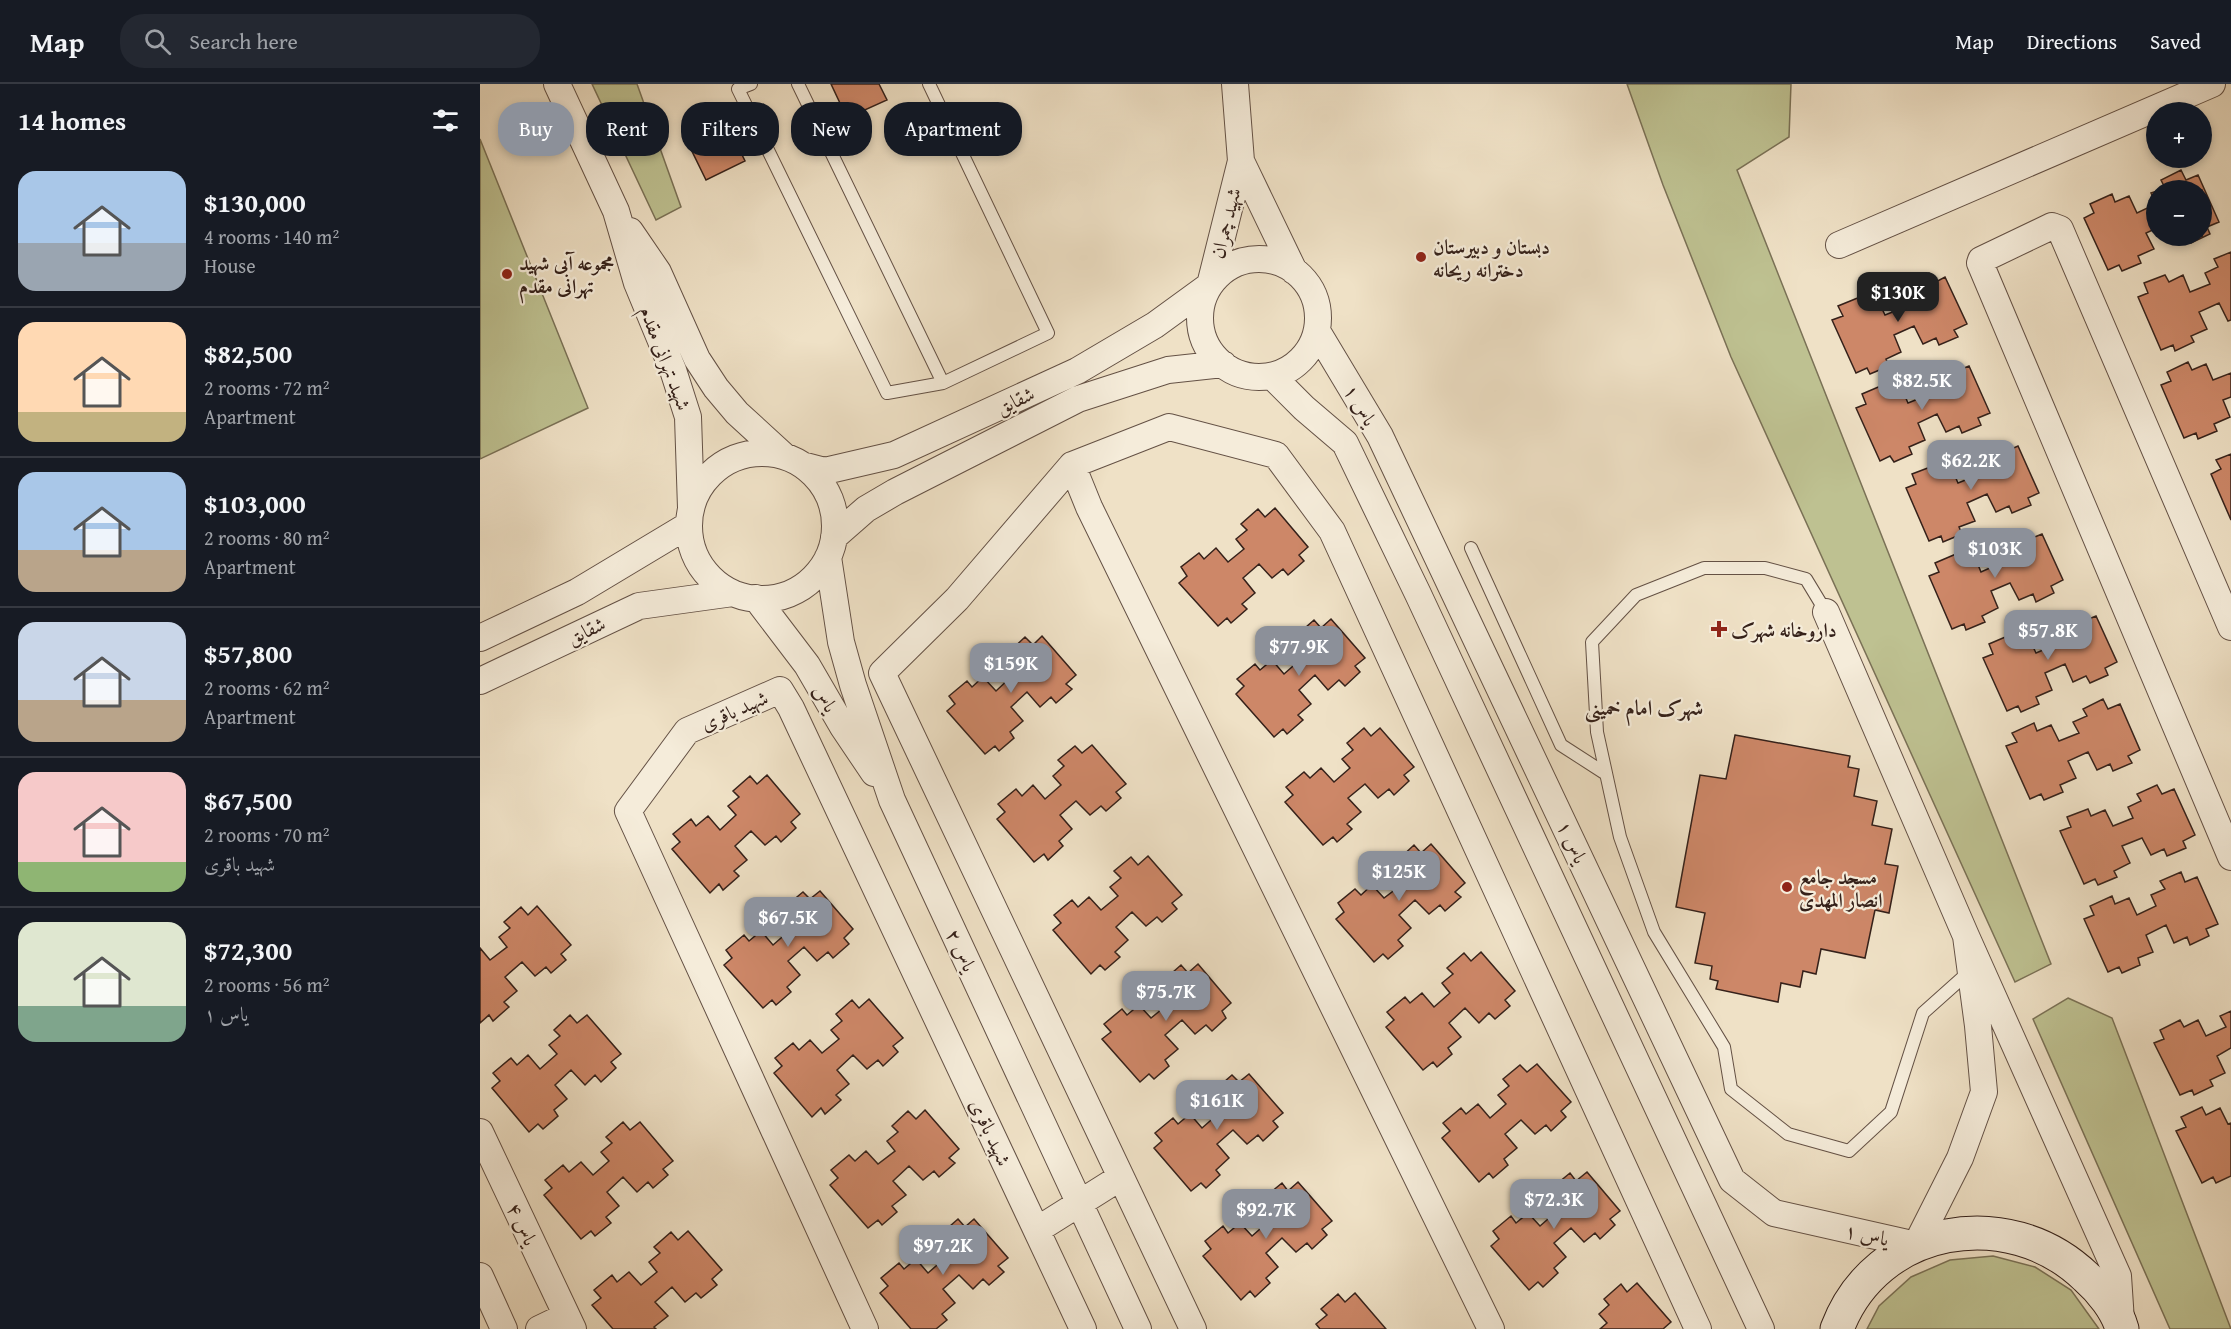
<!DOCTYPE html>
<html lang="en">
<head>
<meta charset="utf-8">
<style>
  body { margin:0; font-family:"Gentium Book Plus",Amiri,serif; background:#242831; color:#f1f3f6; height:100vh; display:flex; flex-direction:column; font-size:22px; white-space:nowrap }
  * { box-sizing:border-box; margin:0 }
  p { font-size:20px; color:#9ea1a6 }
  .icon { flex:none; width:33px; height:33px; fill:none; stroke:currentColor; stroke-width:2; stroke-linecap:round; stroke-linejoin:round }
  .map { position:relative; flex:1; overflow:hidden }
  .side { display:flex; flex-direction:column; background:#171b24; width:480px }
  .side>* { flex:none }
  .hud { position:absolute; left:18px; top:18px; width:570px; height:54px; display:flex; gap:12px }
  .buttons { position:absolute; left:1666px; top:18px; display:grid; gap:12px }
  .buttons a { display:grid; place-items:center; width:66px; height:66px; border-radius:50%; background:#171b24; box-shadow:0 3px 9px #0003; font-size:30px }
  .price { position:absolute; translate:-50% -51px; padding:0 14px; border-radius:12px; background:#8c9099; color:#fff; font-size:20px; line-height:39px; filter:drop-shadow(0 2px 3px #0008) }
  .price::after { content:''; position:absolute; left:50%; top:36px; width:18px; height:14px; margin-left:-9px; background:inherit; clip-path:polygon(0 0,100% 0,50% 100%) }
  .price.current { background:#222; color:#fff }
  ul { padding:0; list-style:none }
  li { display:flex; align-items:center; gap:18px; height:150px; padding:0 18px }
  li+li { border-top:2px solid #363941 }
  li span { display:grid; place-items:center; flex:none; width:168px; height:120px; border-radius:18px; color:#555 }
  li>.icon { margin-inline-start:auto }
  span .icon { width:72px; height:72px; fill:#fffc; stroke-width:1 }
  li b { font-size:26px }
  h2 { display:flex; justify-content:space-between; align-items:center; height:72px; padding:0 18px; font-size:26px }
  .chip { padding:0 21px; border-radius:24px; background:#171b24; box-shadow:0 3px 9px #0003; font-size:21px; line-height:54px }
  .chip.current { background:#8c9099; color:#fff }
  header { display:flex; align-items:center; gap:36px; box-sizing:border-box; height:84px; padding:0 30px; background:#171b24; border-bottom:2px solid #363941 }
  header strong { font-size:28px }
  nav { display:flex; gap:33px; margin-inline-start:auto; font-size:21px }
  .search { width:420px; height:54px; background:#242831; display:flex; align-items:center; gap:15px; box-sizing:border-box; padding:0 21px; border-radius:24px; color:#9ea1a6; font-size:22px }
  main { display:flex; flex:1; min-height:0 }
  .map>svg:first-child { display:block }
</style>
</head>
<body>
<header>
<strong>Map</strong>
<div class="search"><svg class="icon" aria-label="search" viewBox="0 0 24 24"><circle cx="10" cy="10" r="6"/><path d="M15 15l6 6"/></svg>Search here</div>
<nav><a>Map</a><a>Directions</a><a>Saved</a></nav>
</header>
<main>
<section class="side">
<h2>14 homes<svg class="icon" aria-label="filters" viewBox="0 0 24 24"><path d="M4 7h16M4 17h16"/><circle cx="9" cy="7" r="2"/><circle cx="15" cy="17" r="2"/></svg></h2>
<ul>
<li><span style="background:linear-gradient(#a9c7e8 60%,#9aa5b1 0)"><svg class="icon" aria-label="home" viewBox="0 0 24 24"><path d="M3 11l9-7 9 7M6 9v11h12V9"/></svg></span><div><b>$130,000</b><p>4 rooms · 140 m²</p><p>House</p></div></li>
<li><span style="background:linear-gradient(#ffd9b3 75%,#c2b280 0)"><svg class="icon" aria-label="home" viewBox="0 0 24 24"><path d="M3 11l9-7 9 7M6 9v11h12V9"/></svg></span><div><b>$82,500</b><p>2 rooms · 72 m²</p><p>Apartment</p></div></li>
<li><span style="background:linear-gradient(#a9c7e8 65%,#b9a48a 0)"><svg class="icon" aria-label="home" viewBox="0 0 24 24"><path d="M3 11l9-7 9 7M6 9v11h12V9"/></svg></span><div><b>$103,000</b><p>2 rooms · 80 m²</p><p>Apartment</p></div></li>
<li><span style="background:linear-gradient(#c9d6e8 65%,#b9a48a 0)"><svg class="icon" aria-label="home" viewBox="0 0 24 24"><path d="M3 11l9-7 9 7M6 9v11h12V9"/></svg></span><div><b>$57,800</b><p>2 rooms · 62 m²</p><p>Apartment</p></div></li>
<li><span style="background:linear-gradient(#f6c9c9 75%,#8fb573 0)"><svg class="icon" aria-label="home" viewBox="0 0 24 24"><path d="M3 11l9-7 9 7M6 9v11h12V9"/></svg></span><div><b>$67,500</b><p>2 rooms · 70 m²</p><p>شهید باقری</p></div></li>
<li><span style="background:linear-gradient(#dfe7d0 70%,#7fa58c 0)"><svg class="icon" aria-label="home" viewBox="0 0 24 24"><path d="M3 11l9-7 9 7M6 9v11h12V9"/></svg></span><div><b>$72,300</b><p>2 rooms · 56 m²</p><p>یاس ۱</p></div></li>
</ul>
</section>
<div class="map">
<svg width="1751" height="1245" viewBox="0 0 1751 1245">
  <rect width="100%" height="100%" fill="#efe1c6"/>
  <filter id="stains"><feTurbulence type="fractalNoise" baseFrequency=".00333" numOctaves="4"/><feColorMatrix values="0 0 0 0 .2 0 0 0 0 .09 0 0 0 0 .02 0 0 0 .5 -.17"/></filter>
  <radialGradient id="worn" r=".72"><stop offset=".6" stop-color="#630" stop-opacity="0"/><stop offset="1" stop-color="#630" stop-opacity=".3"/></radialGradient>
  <!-- green -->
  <path fill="#bec191" stroke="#7a7156" stroke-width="1.5" d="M112 0H157L201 123 176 136Z
    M1147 0H1311L1309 53 1257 86 1571 880 1535 898 1251 273 1183 101Z
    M0 55 108 324 0 375Z
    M1588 914 1632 934 1751 1245H1690L1553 935Z
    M1513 1172 1555 1183 1591 1206 1619 1245H1387L1399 1222 1431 1193 1470 1176Z"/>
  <!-- building -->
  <path fill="#cd8768" stroke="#35211a" stroke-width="1.5" d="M351 0H399L407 16 367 34Z
    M245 36 265 77 226 96 206 55Z
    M1701 86 1706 96 1718 91 1739 138 1727 143 1730 150 1711 159 1708 152H1722V106H1678L1685 104 1681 96Z
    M1677 107V144L1666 149 1674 165 1658 172 1661 179 1642 187 1639 181 1628 186 1604 134 1614 129 1610 120 1632 110 1635 118 1649 112 1657 129 1676 120 1671 109Z
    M1751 168V236L1748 237 1739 219 1719 228 1727 245 1711 252 1714 258 1695 267 1693 261 1681 266 1658 213 1668 209 1664 199 1685 191 1689 198 1703 191 1710 208 1730 200 1725 189 1738 183 1734 175Z
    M1449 189 1454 199 1465 193 1487 240 1474 246 1478 253 1459 261 1456 254 1443 260 1434 242 1414 251 1421 268 1406 275 1409 282 1390 290 1387 284 1376 289 1352 236 1363 232 1358 222 1380 213 1383 221 1397 214 1405 231 1425 223 1419 212 1433 206 1429 198Z
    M1472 277 1477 287 1489 282 1510 329 1498 334 1501 341 1482 349 1479 342 1466 348 1457 330 1438 339 1445 356 1429 363 1432 370 1414 378 1410 372 1400 377 1376 324 1386 320 1382 310 1403 301 1406 309 1421 303 1428 319 1448 311 1443 300 1456 294 1452 286Z
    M1708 278 1712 286 1726 280 1733 296 1751 289V313L1743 316 1750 333 1734 340 1737 347 1718 355 1716 349 1704 354 1681 301 1691 297 1687 288Z
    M1522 357 1527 367 1538 362 1559 409 1548 414 1551 421 1532 429 1529 422 1516 428 1507 410 1487 419 1495 437 1479 443 1482 450 1463 458 1461 452 1449 457 1426 404 1436 400 1432 390 1453 382 1456 389 1471 383 1478 399 1498 391 1493 380 1506 374 1502 366Z
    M1751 370V436L1731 390 1741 385 1736 376Z
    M795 424 828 463 819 471 824 477 808 491 803 485 792 494 779 480 763 494 775 509 762 520 767 525 751 539 747 534 738 542 699 499 707 492 701 483 719 469 724 475 736 464 748 478 764 465 756 455 767 446 761 440 778 425 785 433Z
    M1546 446 1550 455 1562 450 1583 496 1571 502 1574 509 1556 518 1553 510 1539 516 1530 499 1511 507 1518 524 1502 532 1505 538 1486 546 1484 540 1472 545 1449 492 1459 488 1455 479 1476 470 1480 477 1494 471 1501 488 1521 479 1516 468 1529 462 1525 455Z
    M1600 527 1604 537 1616 532 1637 578 1625 584 1628 591 1610 599 1606 592 1593 598 1585 580 1565 589 1572 606 1556 613 1559 620 1541 628 1538 622 1527 627 1503 574 1513 570 1509 560 1530 551 1534 559 1548 552 1556 569 1575 561 1570 549 1584 544 1580 536Z
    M851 535 885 574 875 582 880 588 865 602 859 596 848 606 835 591 819 606 831 620 818 631 823 636 807 650 803 645 794 653 756 610 764 602 757 595 775 580 780 586 792 576 804 590 821 575 812 566 824 557 817 551 834 536 841 544Z
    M562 552 596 591 586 600 592 605 576 619 571 613 560 623 547 608 531 623 543 637 530 648 534 654 519 667 515 662 505 670 467 627 475 620 469 612 487 597 492 603 503 593 516 607 532 592 524 583 535 574 529 568 545 553 553 561Z
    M1623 615 1628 625 1640 620 1660 666 1648 672 1652 679 1633 687 1630 680 1617 686 1608 668 1588 677 1596 694 1580 701 1583 708 1564 716 1561 710 1550 715 1526 662 1537 658 1532 649 1554 639 1557 647 1571 641 1579 657 1599 649 1593 638 1607 632 1603 625Z
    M884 644 891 652 900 644 934 683 924 691 929 697 914 711 909 705 898 714 885 700 868 714 881 728 867 740 872 745 857 758 853 753 843 761 805 718 813 711 806 703 824 688 830 694 841 684 854 698 870 684 862 675 873 666 867 659Z
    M1255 651 1370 672 1368 683 1379 685 1374 712 1397 717 1392 741 1412 745 1405 780 1418 782 1409 829 1395 826 1385 874 1341 865 1336 890 1323 887 1320 903 1301 899 1298 918 1236 905 1238 897 1230 895 1232 882 1215 879 1225 829 1196 823 1220 691 1246 695Z
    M612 661 646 700 636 708 641 714 626 727 621 722 610 731 596 717 580 731 592 745 579 757 583 762 568 776 564 770 554 778 517 735 525 728 518 720 536 705 542 712 553 701 565 715 581 701 573 692 584 682 578 676 595 662 602 669Z
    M287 691 320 730 311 738 316 744 301 758 296 752 285 761 271 747 255 762 267 776 254 787 259 792 243 806 239 800 230 809 192 765 200 758 193 750 211 735 216 742 228 732 240 746 256 731 248 722 259 713 253 707 270 692 277 700Z
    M1677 701 1682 710 1694 705 1715 751 1703 757 1706 764 1687 772 1684 765 1671 771 1662 754 1642 762 1650 779 1634 787 1637 793 1618 801 1615 795 1604 800 1580 747 1591 743 1587 733 1608 725 1611 732 1625 726 1633 742 1653 734 1648 723 1661 717 1657 710Z
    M951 760 985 799 975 808 981 813 965 827 960 821 949 830 935 816 919 831 931 844 918 856 923 862 908 875 903 870 894 878 856 835 864 828 858 819 875 805 881 811 892 801 904 814 921 801 913 791 924 782 918 776 934 761 941 769Z
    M668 772 702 811 692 819 697 825 682 838 677 833 666 842 652 828 636 843 648 856 635 868 640 873 625 886 620 881 611 890 573 846 581 839 574 831 592 816 598 823 609 813 621 826 638 812 630 803 641 794 634 787 651 773 658 781Z
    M1701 788 1705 798 1717 793 1738 840 1726 845 1729 852 1710 861 1707 853 1694 859 1686 841 1666 851 1673 868 1658 874 1660 881 1642 889 1639 883 1628 888 1604 835 1614 831 1610 822 1632 812 1635 820 1649 814 1657 831 1676 822 1671 811 1685 805 1680 797Z
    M340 807 373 845 364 854 369 860 353 874 348 868 337 877 324 863 308 877 320 891 307 903 311 908 296 921 292 916 283 924 244 881 252 874 246 866 264 851 269 857 281 847 293 861 309 847 301 838 312 829 306 822 323 808 330 815Z
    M57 822 91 861 81 870 86 876 71 889 66 883 55 892 42 878 25 893 37 907 24 918 29 923 13 937 9 931 0 939V864L10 876 27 863 19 853 30 844 24 838 41 823 48 831Z
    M1001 868 1035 907 1025 916 1030 922 1015 935 1009 929 999 939 985 924 969 939 981 953 968 964 972 970 957 983 953 978 943 986 906 943 914 936 907 928 925 913 930 919 942 909 954 923 970 909 962 899 973 890 967 884 984 869 991 877Z
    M718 880 751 919 742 927 746 934 732 947 726 941 715 950 702 936 685 951 698 965 685 976 689 982 674 995 669 990 660 998 622 955 631 948 624 940 642 925 647 931 659 921 671 934 687 921 679 912 690 902 684 896 701 881 708 889Z
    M389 915 423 954 413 962 418 968 403 982 398 976 387 985 373 971 357 986 369 1000 356 1011 361 1016 345 1030 341 1024 332 1033 294 989 302 982 295 974 313 959 319 966 330 956 342 969 359 955 351 946 362 937 356 930 372 916 379 924Z
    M1751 927V964L1737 972 1745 989 1730 996 1733 1002 1714 1011 1712 1006 1700 1011 1674 959 1684 955 1680 946 1700 936 1704 943 1718 936 1726 952 1746 943 1740 932Z
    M90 931 97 939 107 931 141 970 131 978 136 984 121 998 115 991 105 1001 91 986 75 1001 87 1015 74 1026 78 1032 63 1045 58 1040 49 1048 12 1004 20 997 13 989 31 974 37 981 48 971 60 985 77 970 69 961 80 952 74 946Z
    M1057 980 1091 1018 1081 1027 1086 1033 1071 1047 1066 1041 1055 1050 1041 1036 1025 1050 1037 1064 1024 1075 1028 1081 1013 1094 1009 1089 999 1098 962 1054 970 1047 963 1039 981 1024 986 1030 998 1020 1010 1034 1026 1020 1018 1011 1029 1002 1023 995 1040 981 1047 988Z
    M769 990 803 1029 793 1037 798 1043 783 1057 778 1051 767 1060 753 1046 737 1060 749 1074 736 1086 740 1091 726 1104 721 1099 711 1107 674 1064 682 1057 675 1049 693 1034 698 1040 710 1030 722 1044 738 1030 730 1021 741 1011 736 1005 752 991 759 998Z
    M1722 1023 1726 1031 1740 1024 1748 1040 1751 1039V1092L1736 1099 1733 1093 1722 1099 1696 1047 1706 1043 1701 1033Z
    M445 1026 479 1065 469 1074 475 1079 459 1093 454 1087 443 1096 429 1082 413 1097 426 1111 412 1122 417 1128 402 1141 398 1136 388 1144 350 1101 358 1094 351 1086 369 1071 375 1077 386 1067 398 1080 415 1067 407 1057 418 1048 412 1042 428 1027 436 1035Z
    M143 1038 150 1046 160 1038 193 1077 183 1085 188 1091 173 1104 168 1098 157 1108 143 1093 127 1108 139 1122 126 1133 131 1139 115 1152 111 1147 101 1155 64 1111 72 1104 65 1096 83 1081 89 1088 101 1078 113 1091 129 1077 121 1068 132 1059 126 1053Z
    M1107 1088 1140 1127 1130 1135 1135 1141 1120 1155 1115 1149 1104 1158 1091 1144 1074 1159 1086 1173 1074 1184 1078 1189 1063 1203 1058 1198 1049 1206 1011 1162 1019 1155 1013 1147 1031 1132 1036 1139 1048 1129 1060 1142 1076 1128 1068 1119 1079 1110 1073 1103 1090 1089 1096 1097Z
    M818 1098 852 1137 842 1145 847 1151 832 1165 827 1159 816 1168 802 1154 786 1169 798 1183 786 1194 790 1199 775 1213 770 1207 761 1216 723 1172 731 1165 725 1157 743 1142 748 1149 760 1139 772 1152 788 1138 780 1129 791 1120 785 1113 802 1099 808 1107Z
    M478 1135 485 1143 494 1135 528 1174 518 1182 524 1188 509 1201 503 1195 493 1205 479 1191 463 1205 475 1219 462 1230 467 1236 456 1245H431L400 1209 408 1202 401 1194 419 1179 424 1185 436 1175 448 1189 464 1175 456 1166 467 1156 461 1150Z
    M208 1147 242 1186 232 1195 237 1201 221 1214 216 1209 205 1218 192 1203 175 1218 188 1232 174 1243 176 1245H133L112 1221 121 1214 114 1206 132 1191 137 1198 149 1188 161 1201 177 1188 169 1178 180 1169 174 1163 191 1148 198 1156Z
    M1157 1199 1191 1238 1183 1245H1120L1127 1239 1119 1230 1129 1221 1124 1215 1141 1200 1147 1208Z
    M875 1209 906 1245H840L836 1240 847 1231 841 1225 858 1210 865 1218Z"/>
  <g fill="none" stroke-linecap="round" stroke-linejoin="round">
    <!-- service casing -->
    <g stroke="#645145" stroke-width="14">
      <path id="service" d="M271 0 258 5 407 309 463 299 568 249 449 0
        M318 0 463 299
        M991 464 1081 661 1126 690
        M1346 528 1326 495 1285 484H1224L1156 511 1112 558 1117 648 1140 753 1174 848 1244 963 1251 1005 1308 1050 1369 1067 1411 1028 1443 929 1490 887"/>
    </g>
    <!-- minor casing -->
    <g stroke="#645145" stroke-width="28">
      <path id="minor" d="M77 0 136 127 157 199 193 286 208 333 211 424
        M755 0 761 77
        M150 147 178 188 217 275 236 304 257 329 304 372
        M1359 161 1732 0
        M720 234a59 59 0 1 1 118 0a59 59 0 1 1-118 0Z
        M837 247 900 352 1252 1096 1294 1129 1436 1161 1480 1074 1504 1008 1498 942 1486 852
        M792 292 824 324 865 359 938 510 1281 1245
        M209 442a73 73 0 1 1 146 0a73 73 0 1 1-146 0Z
        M322 381 345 387 414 371 597 287 675 241 730 201 761 77 814 187
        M592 381 477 515 402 589 713 1245
        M354 453 386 425 415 408 598 315 688 286 743 280
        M348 473 361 558 373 601 412 716 658 1245
        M276 514 327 581 363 643 394 689
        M1346 528 1486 852 1638 1192 1641 1237
        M1751 543 1580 145 1572 142 1501 176 1500 179 1751 773
        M0 554 97 508 207 442
        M0 597 159 522 253 509
        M0 1048 93 1245
        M557 1146 641 1093
        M0 1192 24 1245
        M59 1245 86 1232
        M385 1245 148 727 207 647 300 606 311 624 603 1245
        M1011 1245 609 423 592 381 689 343 796 371 852 447 1218 1245"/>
    </g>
    <!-- secondary casing -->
    <g stroke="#35211a" stroke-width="35">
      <path id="secondary" d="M1357 1245C1396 1141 1528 1118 1606 1193 1621 1206 1637 1226 1642 1245"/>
    </g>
    <!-- service -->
    <use href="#service" stroke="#f5ecda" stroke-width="12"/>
    <!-- minor -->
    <use href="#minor" stroke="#f5ecda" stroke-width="26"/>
    <!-- secondary -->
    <use href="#secondary" stroke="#f5ecda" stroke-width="33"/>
  </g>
  <!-- markers -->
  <g fill="#8f2418" stroke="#f5ecda" stroke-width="2">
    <circle cx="941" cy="173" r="6"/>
    <circle cx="27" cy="190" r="6"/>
    <path d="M1236 536h6v6h6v6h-6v6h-6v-6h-6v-6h6z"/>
    <circle cx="1307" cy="803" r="6"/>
  </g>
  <g text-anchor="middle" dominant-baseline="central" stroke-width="4.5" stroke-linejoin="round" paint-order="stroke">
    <!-- street labels -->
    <g font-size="20" fill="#35211a" stroke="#f5ecda">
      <text transform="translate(745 139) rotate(-76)">شهید چمران</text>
      <text transform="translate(186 274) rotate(69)">شهید تهرانی مقدم</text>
      <text transform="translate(535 316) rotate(-25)">شقایق</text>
      <text transform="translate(881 321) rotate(59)">یاس ۱</text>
      <text transform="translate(106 546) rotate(-25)">شقایق</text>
      <text transform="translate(346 614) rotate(60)">یاس</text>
      <text transform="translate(254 626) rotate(-24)">شهید باقری</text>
      <text transform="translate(1093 758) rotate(65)">یاس ۱</text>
      <text transform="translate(482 866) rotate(65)">یاس ۲</text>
      <text transform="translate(511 1048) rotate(65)">شهید باقری</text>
      <text transform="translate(43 1140) rotate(65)">یاس ۴</text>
      <text transform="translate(1387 1150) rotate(12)">یاس ۱</text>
    </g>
    <!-- poi labels -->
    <g font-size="20" font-weight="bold" fill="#35211a" stroke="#f5ecda" text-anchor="start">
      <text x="953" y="162">دبستان و دبیرستان<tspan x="953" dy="23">دخترانه ریحانه</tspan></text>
      <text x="39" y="178">مجموعه آبی شهید<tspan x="39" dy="23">تهرانی مقدم</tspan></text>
      <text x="1251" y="545">داروخانه شهرک</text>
      <text x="1319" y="792">مسجد جامع<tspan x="1319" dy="23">انصار المهدی</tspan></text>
    </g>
    <!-- neighbourhood labels -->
    <g font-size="21" font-weight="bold" fill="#35211a" stroke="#f5ecda">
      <text x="1164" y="623">شهرک امام خمینی</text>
    </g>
  </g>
  <rect width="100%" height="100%" filter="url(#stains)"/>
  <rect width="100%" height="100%" fill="url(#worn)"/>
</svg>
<div class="buttons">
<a>+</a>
<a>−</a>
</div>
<b class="price current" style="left:1418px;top:239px">$130K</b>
<b class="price" style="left:1442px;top:327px">$82.5K</b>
<b class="price" style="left:1491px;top:407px">$62.2K</b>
<b class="price" style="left:1515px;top:495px">$103K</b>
<b class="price" style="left:1568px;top:577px">$57.8K</b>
<b class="price" style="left:819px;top:593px">$77.9K</b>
<b class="price" style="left:531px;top:610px">$159K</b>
<b class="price" style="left:919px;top:818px">$125K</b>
<b class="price" style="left:308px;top:864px">$67.5K</b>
<b class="price" style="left:686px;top:938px">$75.7K</b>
<b class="price" style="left:737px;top:1047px">$161K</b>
<b class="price" style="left:1074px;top:1146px">$72.3K</b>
<b class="price" style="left:786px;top:1156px">$92.7K</b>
<b class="price" style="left:463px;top:1192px">$97.2K</b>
<div class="hud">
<a class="chip current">Buy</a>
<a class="chip">Rent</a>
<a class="chip">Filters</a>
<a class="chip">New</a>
<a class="chip">Apartment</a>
</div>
</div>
</main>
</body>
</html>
